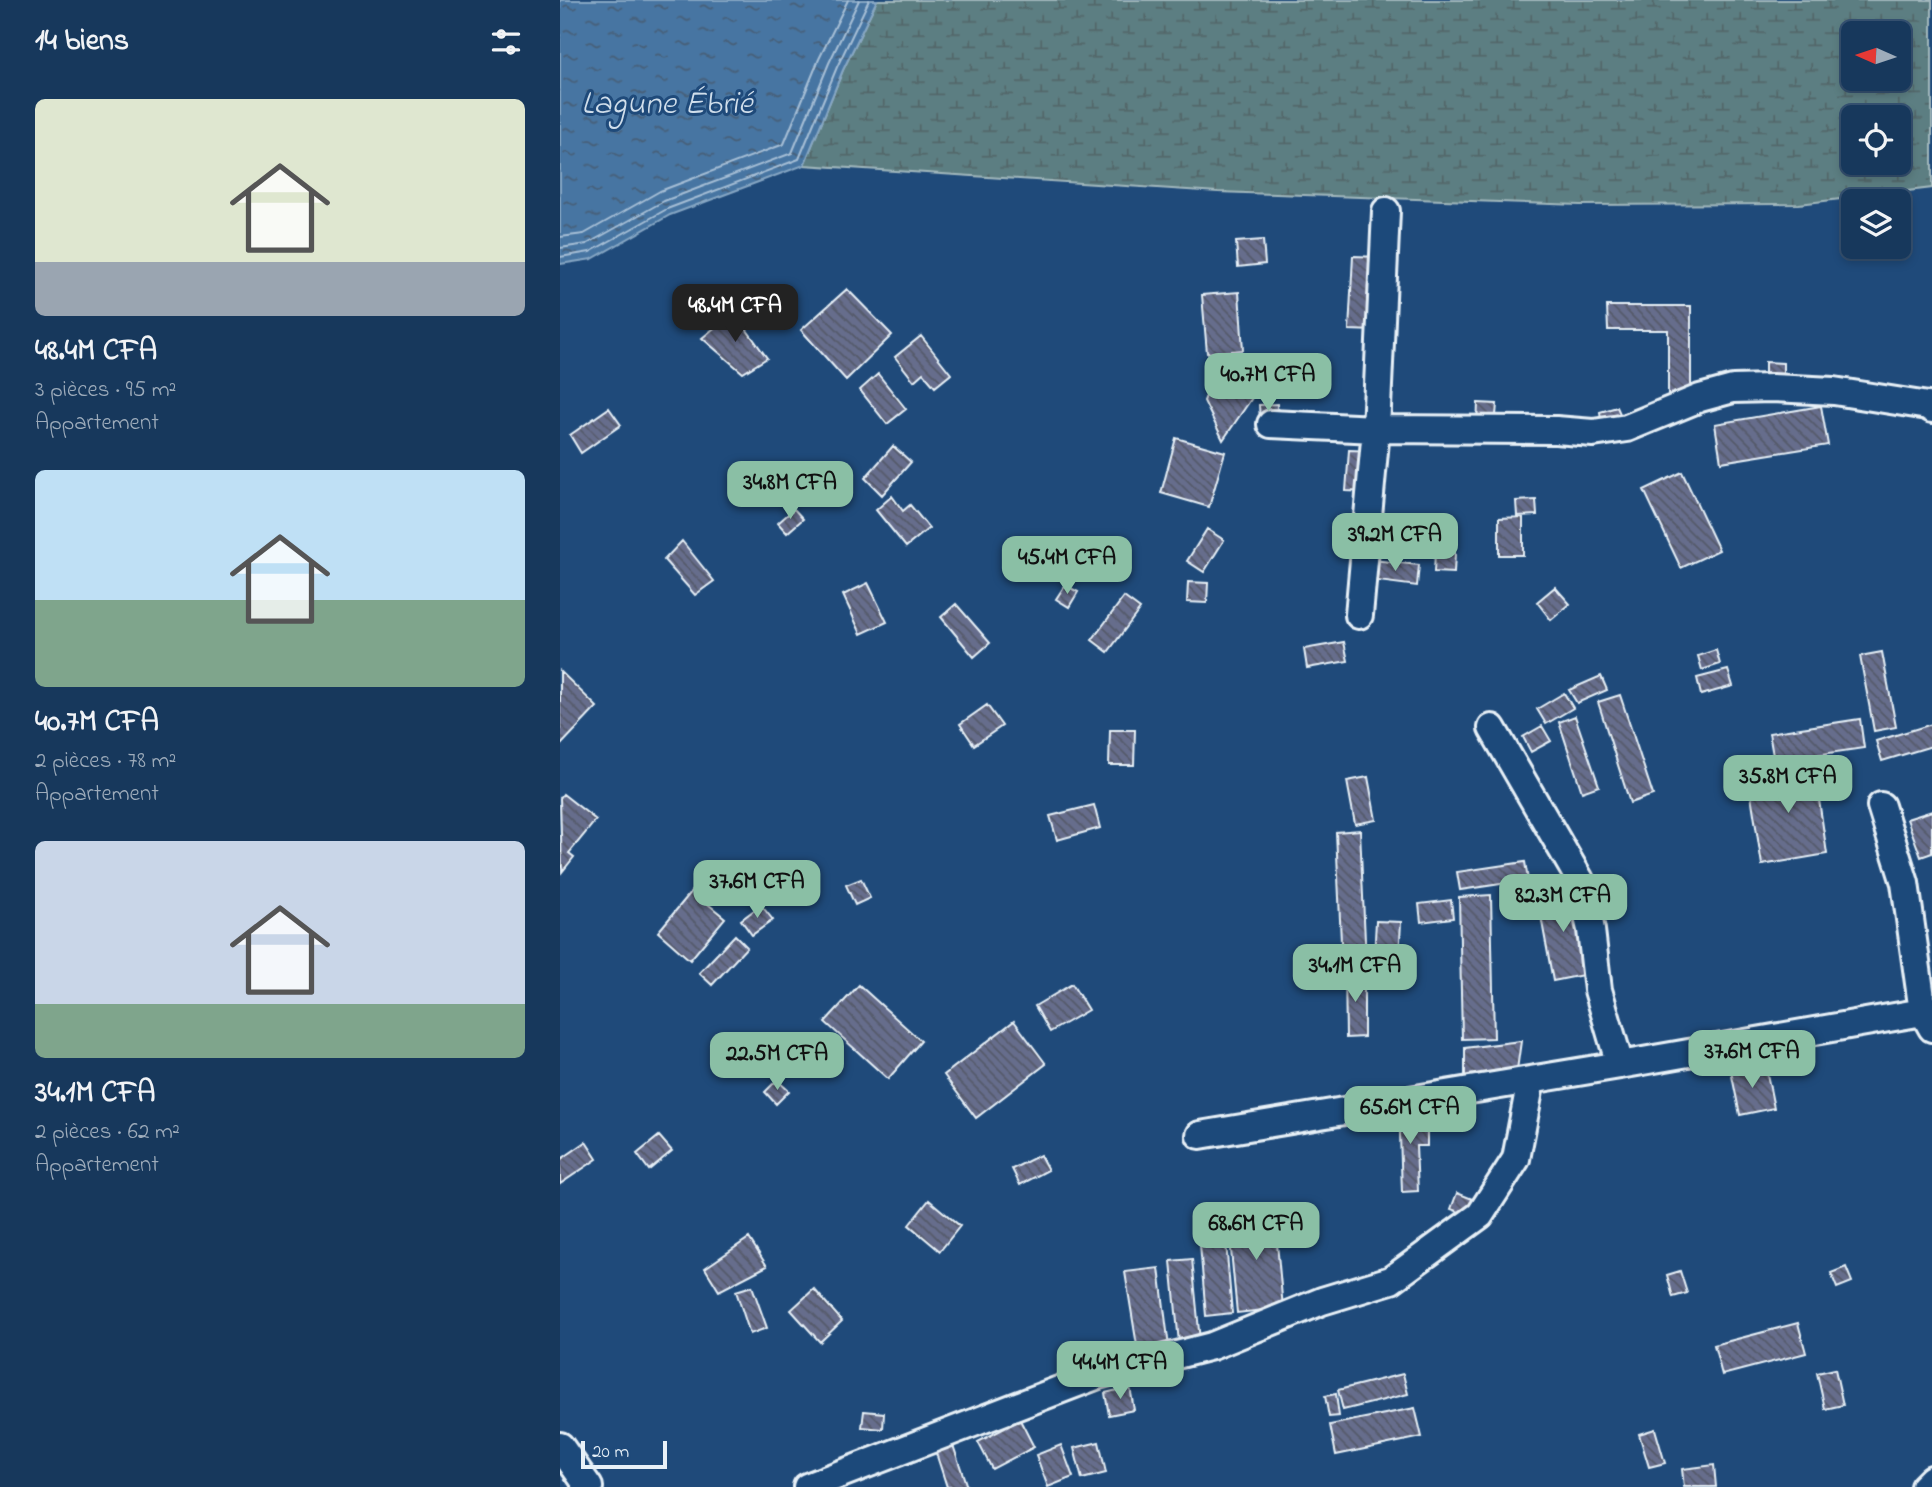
<!DOCTYPE html>
<html lang="fr">
<head>
<meta charset="utf-8">
<style>
  body { margin:0; font-family:"Indie Flower",sans-serif; background:#244365; color:#f1f3f6; height:100vh; display:flex; flex-direction:column; font-size:26px; white-space:nowrap }
  * { box-sizing:border-box; margin:0 }
  p { font-size:23px; color:#9eacbb }
  .icon { flex:none; width:38px; height:38px; fill:none; stroke:currentColor; stroke-width:2; stroke-linecap:round; stroke-linejoin:round }
  .map { position:relative; flex:1; overflow:hidden }
  .panel { display:flex; flex-direction:column; background:#17385c; width:560px }
  .panel>* { flex:none }
  .needle { width:46px; rotate:273deg }
  .tools { position:absolute; left:1281px; top:21px; display:grid; gap:14px }
  .tools a { display:grid; place-items:center; width:70px; height:70px; border-radius:10px; background:#17385c; box-shadow:0 4px 10px #0003,0 0 0 2px #365272; font-size:35px }
  .scale { position:absolute; left:21px; bottom:18px; width:86px; box-sizing:border-box; padding-left:7px; border:4px solid #e8f1f8; border-top:0; font-size:19px; line-height:24px; white-space:nowrap; color:#e8f1f8; -webkit-text-stroke:5px #1f4a7a; paint-order:stroke }
  .price { position:absolute; translate:-50% -60px; padding:0 16px; border-radius:14px; background:#8abfa5; color:#111; font-size:23px; line-height:46px; filter:drop-shadow(0 2px 4px #0008) }
  .price::after { content:''; position:absolute; left:50%; top:42px; width:21px; height:16px; margin-left:-10px; background:inherit; clip-path:polygon(0 0,100% 0,50% 100%) }
  .price.active { background:#222; color:#fff }
  ul { padding:0; list-style:none }
  li { display:grid; align-content:center; gap:14px; height:371px; padding:0 35px }
  li span { display:grid; place-items:center; height:217px; border-radius:10px; color:#555 }
  li>.icon { margin-inline-start:auto }
  span .icon { width:126px; height:126px; fill:#fffc; stroke-width:1 }
  li b { font-size:30px }
  h2 { display:flex; justify-content:space-between; align-items:center; height:84px; padding:0 35px; font-size:30px }
  main { display:flex; flex:1; min-height:0 }
  .map>svg:first-child { display:block }
</style>
</head>
<body>
<main>
<section class="panel">
<h2>14 biens<svg class="icon" aria-label="filters" viewBox="0 0 24 24"><path d="M4 7h16M4 17h16"/><circle cx="9" cy="7" r="2"/><circle cx="15" cy="17" r="2"/></svg></h2>
<ul>
<li><span style="background:linear-gradient(#dfe7d0 75%,#9aa5b1 0)"><svg class="icon" aria-label="home" viewBox="0 0 24 24"><path d="M3 11l9-7 9 7M6 9v11h12V9"/></svg></span><div><b>48.4M CFA</b><p>3 pièces · 95 m²</p><p>Appartement</p></div></li>
<li><span style="background:linear-gradient(#bfe0f5 60%,#7fa58c 0)"><svg class="icon" aria-label="home" viewBox="0 0 24 24"><path d="M3 11l9-7 9 7M6 9v11h12V9"/></svg></span><div><b>40.7M CFA</b><p>2 pièces · 78 m²</p><p>Appartement</p></div></li>
<li><span style="background:linear-gradient(#c9d6e8 75%,#7fa58c 0)"><svg class="icon" aria-label="home" viewBox="0 0 24 24"><path d="M3 11l9-7 9 7M6 9v11h12V9"/></svg></span><div><b>34.1M CFA</b><p>2 pièces · 62 m²</p><p>Appartement</p></div></li>
</ul>
</section>
<div class="map">
<svg width="1372" height="1487" viewBox="0 0 1372 1487">
  <defs>
    <pattern id="wetland-marsh" width="20" height="14" patternUnits="userSpaceOnUse" patternTransform="scale(1.75)"><rect width="20" height="14" fill="#5c7e82"/><path d="M1 5h8M5 5V1M11 12h8M15 12V8" fill="none" stroke="#526669"/></pattern>
    <pattern id="water-ripples" width="26" height="14" patternUnits="userSpaceOnUse" patternTransform="scale(1.75)"><rect width="26" height="14" fill="#4675a2"/><path d="M2 4q2-2 4 0t4 0M15 11q2-2 4 0t4 0" fill="none" stroke="#465e76"/></pattern>
    <pattern id="building-back-hatch" width="6" height="6" patternUnits="userSpaceOnUse" patternTransform="scale(1.75)"><rect width="6" height="6" fill="#666d8c"/><path d="M-1 5l2 2M0 0l6 6M5-1l2 2" fill="none" stroke="#545968"/></pattern>
  </defs>
  <rect width="100%" height="100%" fill="#1f4a7a"/>
  <filter id="ink" filterUnits="userSpaceOnUse"><feTurbulence type="fractalNoise" baseFrequency=".0143" numOctaves="2"/><feDisplacementMap in="SourceGraphic" scale="14" xChannelSelector="R" yChannelSelector="G"/><feConvolveMatrix kernelMatrix="1 2 1 2 8 2 1 2 1" color-interpolation-filters="sRGB"/></filter>
  <g filter="url(#ink)">
    <!-- wetland -->
    <path fill="url(#wetland-marsh)" stroke="#a2b8bd" stroke-width="2" fill-rule="evenodd" d="M317 0H1372V188L1239 204 1020 205 658 192 244 165 283 70ZM1293 33H1339V79H1293ZM1293 117H1339V163H1293Z"/>
    <!-- water -->
    <path fill="url(#water-ripples)" stroke="#87a7c4" stroke-width="2" d="M0 0H317L283 70 244 165 110 215 32 259 0 264Z"/>
    <g fill="none" stroke-linecap="round" stroke-linejoin="round">
      <!-- shore -->
      <path stroke="#a7bfd6" stroke-width="2" d="M0 237 24 234 100 191 224 144 259 59 288 0
        M0 248 27 244 104 201 232 153 269 63 299 0
        M0 257 30 252 107 209 239 159 277 67 309 0"/>
    </g>
    <!-- building -->
    <path fill="url(#building-back-hatch)" stroke="#e8f1f8" stroke-width="2" d="M703 240 705 264 678 267 676 242Z
      M793 256 819 257 815 331 789 330Z
      M287 289 332 335 286 380 241 330Z
      M679 292 683 350 647 353 642 295Z
      M1047 306H1131V397H1108V330H1048Z
      M174 312 207 358 183 373 142 338Z
      M361 336 391 374 375 387 363 373 354 381 335 357Z
      M1205 362 1223 363V380H1205Z
      M659 364 694 395 663 440 644 401Z
      M318 374 346 409 327 424 300 390Z
      M918 403 937 404 935 427 917 426Z
      M717 404 718 421 700 422 699 405Z
      M1261 406 1268 445 1161 462 1155 424Z
      M1057 407 1061 416 1041 421 1040 412Z
      M49 408 61 425 21 453 10 435Z
      M616 438 665 452 649 507 601 493Z
      M333 446 351 462 322 495 305 478Z
      M789 450 811 451 808 492 786 491Z
      M1122 472 1159 550 1121 568 1084 490Z
      M332 496 343 511 350 505 369 528 346 547 316 510Z
      M976 500 977 515 957 516 956 501Z
      M234 509 243 519 227 533 218 523Z
      M963 517V555H939V518Z
      M647 529 664 540 644 572 627 561Z
      M122 541 154 581 135 595 104 560Z
      M875 552 895 553 894 573 874 572Z
      M812 560 859 565 857 586 810 580Z
      M628 582 648 583 647 603 627 602Z
      M308 583 327 622 301 634 283 595Z
      M505 585 518 592 509 607 496 599Z
      M995 587 1010 604 991 620 977 602Z
      M564 597 580 609 548 652 532 640Z
      M396 604 430 643 414 657 381 617Z
      M784 642 788 661 747 668 744 649Z
      M1156 650 1160 664 1142 670 1138 656Z
      M1322 652 1336 727 1314 731 1300 656Z
      M1168 670 1173 686 1141 695 1137 678Z
      M0 671 37 707 0 746Z
      M1041 676 1047 690 1017 703 1009 690Z
      M1004 693 1013 708 986 724 977 709Z
      M1060 695 1093 795 1070 803 1038 702Z
      M427 705 442 726 414 745 400 724Z
      M1015 716 1039 786 1022 792 999 722Z
      M1300 719 1304 748 1214 761 1209 733Z
      M1372 724V746L1322 761 1316 741Z
      M982 726 991 741 971 752 963 737Z
      M550 730H575L574 765H549Z
      M1254 766 1267 854 1202 865 1188 776Z
      M808 777 816 820 795 824 787 781Z
      M3 794 36 820 9 853 14 857 2 872 0 798Z
      M534 805 540 828 497 840 490 816Z
      M1372 811V853L1361 857 1347 819Z
      M800 830 806 963 782 964 776 832Z
      M965 862 968 880 900 890 897 872Z
      M301 879 310 898 295 905 286 885Z
      M1013 888 1028 974 993 981 977 895Z
      M132 891 165 918 130 960 98 932Z
      M931 895 934 1038 902 1039 899 897Z
      M891 900 893 918 861 922 859 904Z
      M201 905 213 920 192 935 181 920Z
      M816 921 841 922 839 959 814 957Z
      M175 935 187 947 152 985 139 973Z
      M785 971H804V1037L786 1038Z
      M512 984 528 1010 490 1032 475 1006Z
      M299 985 361 1041 328 1079 265 1022Z
      M454 1021 486 1064 416 1118 384 1075Z
      M961 1041 956 1077 905 1085V1048Z
      M1205 1064 1214 1108 1180 1115 1171 1071Z
      M217 1080 229 1091 216 1104 205 1092Z
      M857 1104 858 1127H867V1146H856L858 1191 842 1192 839 1105Z
      M99 1136 112 1151 89 1170 77 1154Z
      M26 1142 37 1159 0 1184V1160Z
      M480 1155 488 1170 460 1185 452 1169Z
      M897 1193 915 1200 910 1216 891 1209Z
      M369 1200 400 1226 380 1251 349 1225Z
      M714 1211 723 1308 677 1313 668 1218Z
      M664 1219 672 1313 646 1316 638 1221Z
      M189 1238 207 1266 159 1291 145 1268Z
      M632 1259 640 1341 619 1343 611 1261Z
      M1286 1267 1292 1282 1277 1288 1271 1273Z
      M599 1268 610 1355 579 1358 565 1272Z
      M1120 1271 1127 1293 1113 1297 1107 1275Z
      M192 1286 207 1328 190 1334 176 1291Z
      M254 1289 282 1321 260 1342 231 1310Z
      M1238 1323 1246 1353 1162 1375 1154 1345Z
      M1275 1369 1283 1405 1265 1409 1257 1373Z
      M843 1374 848 1394 783 1410 778 1390Z
      M570 1387 574 1410 549 1415 545 1393Z
      M776 1394 779 1416 769 1417 765 1396Z
      M855 1408 862 1437 776 1455 770 1425Z
      M304 1411 324 1413 323 1429 302 1427Z
      M460 1420 474 1447 432 1469 418 1442Z
      M1095 1429 1105 1463 1089 1467 1079 1434Z
      M539 1442 546 1473 522 1479 514 1448Z
      M393 1445 407 1487H387L375 1450Z
      M501 1445 513 1477 488 1487 476 1455Z
      M1154 1465 1156 1487H1124L1122 1469Z"/>
    <g fill="none" stroke-linecap="round" stroke-linejoin="round">
      <!-- minor casing -->
      <g stroke="#e8f1f8" stroke-width="32">
        <path id="minor" d="M711 424 816 429 996 430 1033 433 1067 428 1140 398 1173 389 1212 388 1274 391 1368 406 1372 409
          M799 615 816 429 826 211
          M932 728 1020 880 1031 930 1038 990 1060 1065
          M1321 806 1345 883 1363 1012 1372 1028
          M640 1135 1060 1065 1363 1012
          M0 1446 29 1487
          M247 1487 538 1375 652 1346 762 1301 831 1280 920 1215 956 1159 971 1080
          M1364 1487 1372 1479"/>
      </g>
      <!-- minor -->
      <use href="#minor" stroke="#1f4a7a" stroke-width="26"/>
    </g>
  </g>
  <g text-anchor="middle" dominant-baseline="central" stroke-width="6" stroke-linejoin="round" paint-order="stroke">
    <!-- water labels -->
    <g font-size="33" font-style="italic" fill="#d0deeb" stroke="#1f4a7a">
      <text x="107" y="105">Lagune Ébrié</text>
    </g>
  </g>
</svg>
<div class="tools">
<a><svg class="needle" viewBox="-14 -14 28 28"><path d="M0-13l5 13h-10z" fill="#e53935"/><path d="M0 13l5-13h-10z" fill="#9eacbb"/></svg></a>
<a><svg class="icon" aria-label="locate" viewBox="0 0 24 24"><circle cx="12" cy="12" r="6"/><path d="M12 2v4M12 18v4M2 12h4M18 12h4"/></svg></a>
<a><svg class="icon" aria-label="layers" viewBox="0 0 24 24"><path d="M12 4l9 5-9 5-9-5zM3 14l9 5 9-5"/></svg></a>
</div>
<div class="scale">20 m</div>
<b class="price active" style="left:175px;top:344px">48.4M CFA</b>
<b class="price" style="left:708px;top:413px">40.7M CFA</b>
<b class="price" style="left:230px;top:521px">34.8M CFA</b>
<b class="price" style="left:835px;top:573px">39.2M CFA</b>
<b class="price" style="left:507px;top:596px">45.4M CFA</b>
<b class="price" style="left:1228px;top:815px">35.8M CFA</b>
<b class="price" style="left:197px;top:920px">37.6M CFA</b>
<b class="price" style="left:1003px;top:934px">82.3M CFA</b>
<b class="price" style="left:795px;top:1004px">34.1M CFA</b>
<b class="price" style="left:1192px;top:1090px">37.6M CFA</b>
<b class="price" style="left:217px;top:1092px">22.5M CFA</b>
<b class="price" style="left:850px;top:1146px">65.6M CFA</b>
<b class="price" style="left:696px;top:1262px">68.6M CFA</b>
<b class="price" style="left:560px;top:1401px">44.4M CFA</b>
</div>
</main>
</body>
</html>
